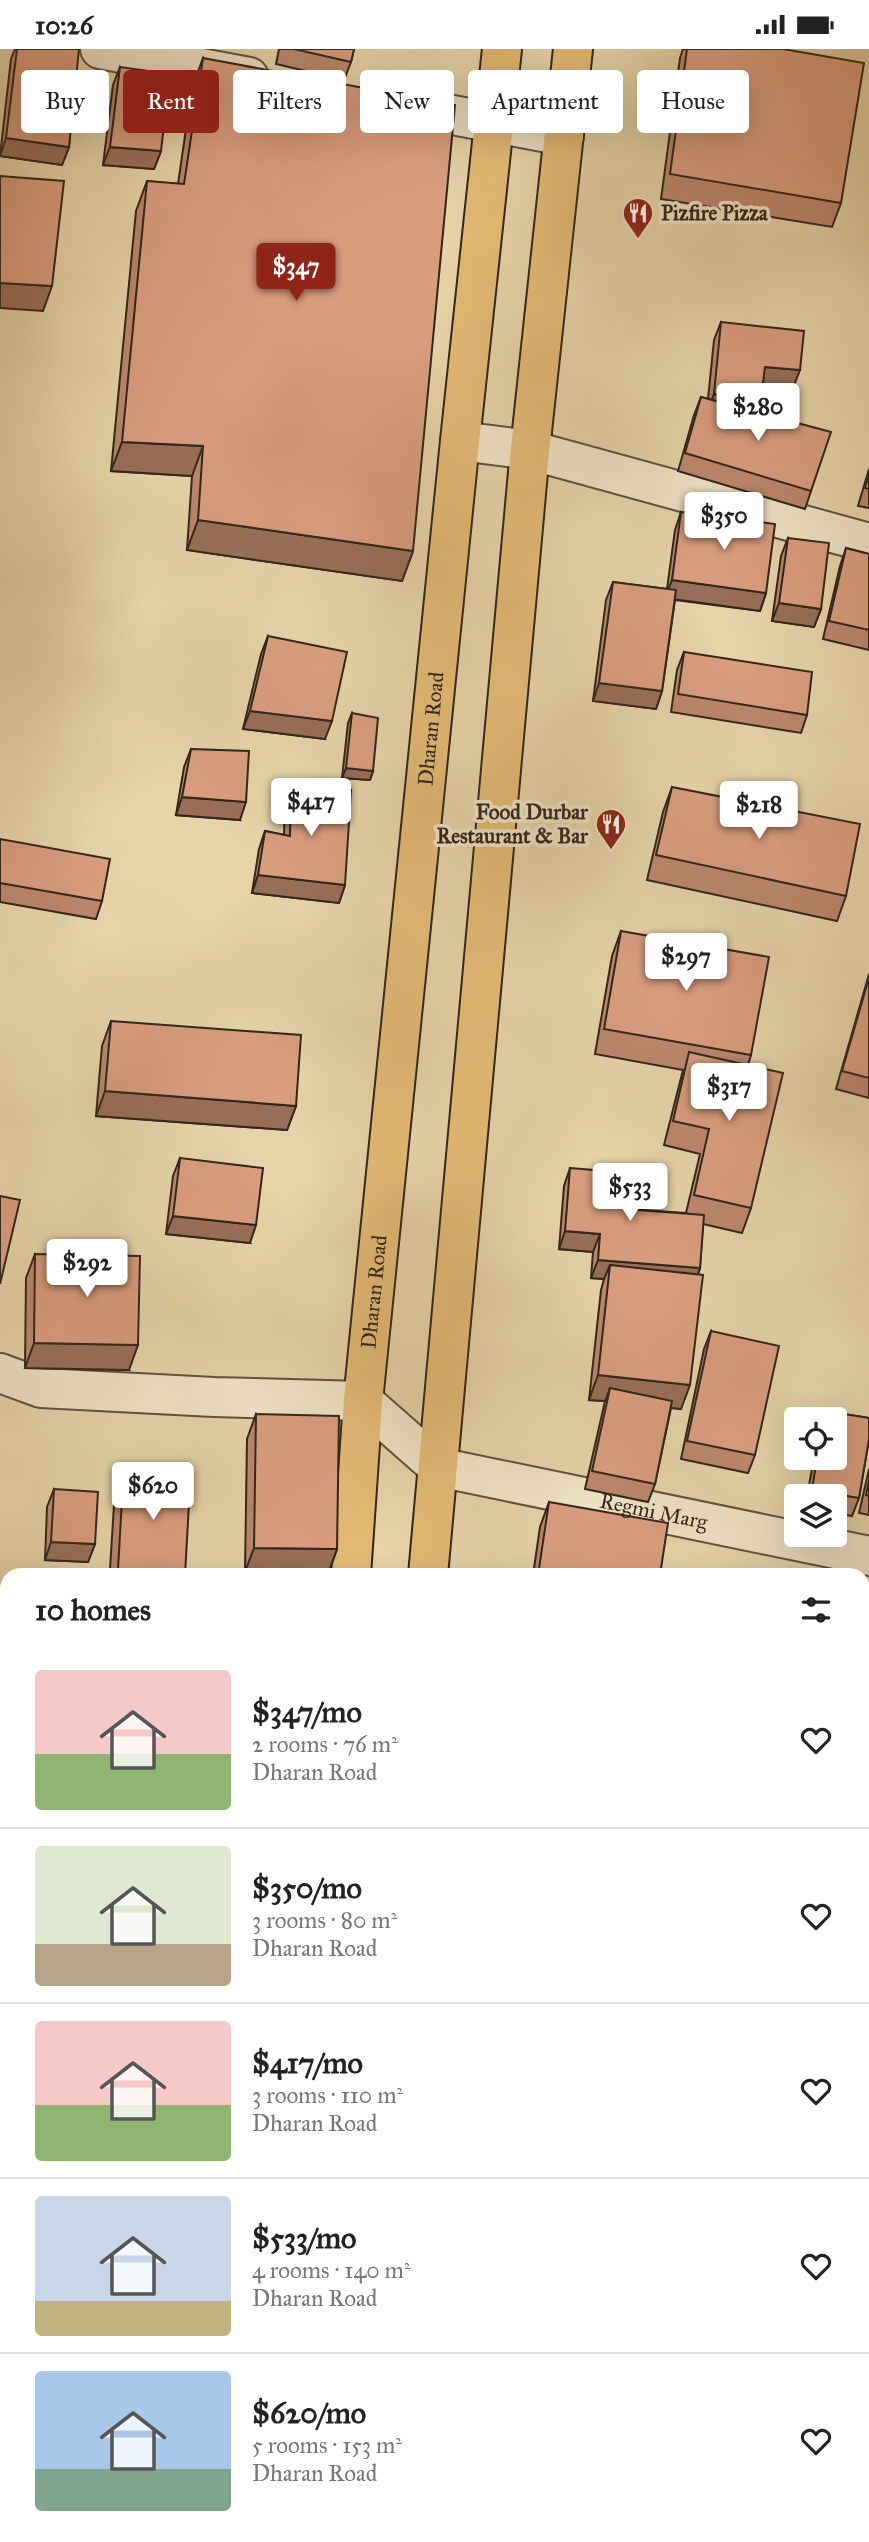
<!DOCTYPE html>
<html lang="en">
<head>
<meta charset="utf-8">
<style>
  body { margin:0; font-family:"IM FELL Great Primer",serif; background:#f6f6f6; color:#222; height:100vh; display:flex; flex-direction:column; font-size:26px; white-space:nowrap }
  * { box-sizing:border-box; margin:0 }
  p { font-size:23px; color:#767676 }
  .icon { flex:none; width:38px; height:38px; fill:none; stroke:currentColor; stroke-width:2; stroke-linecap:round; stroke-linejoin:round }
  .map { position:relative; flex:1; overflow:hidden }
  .panel { position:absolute; left:0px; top:1519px; width:870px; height:975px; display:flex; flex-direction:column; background:#fff; border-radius:21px 21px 0 0; box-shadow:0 7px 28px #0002 }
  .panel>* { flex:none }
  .top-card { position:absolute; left:21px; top:21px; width:828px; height:63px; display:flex; gap:14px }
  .tools { position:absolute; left:784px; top:1358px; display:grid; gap:14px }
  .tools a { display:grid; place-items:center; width:63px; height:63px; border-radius:7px; background:#fff; box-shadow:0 7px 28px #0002; font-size:35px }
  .price { position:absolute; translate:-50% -60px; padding:0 16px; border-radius:7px; background:#fff; color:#222; font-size:23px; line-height:46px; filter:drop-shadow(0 2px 4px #0008) }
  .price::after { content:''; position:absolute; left:50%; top:42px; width:21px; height:16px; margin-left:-10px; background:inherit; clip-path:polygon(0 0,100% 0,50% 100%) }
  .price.on { background:#8f2418; color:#fff }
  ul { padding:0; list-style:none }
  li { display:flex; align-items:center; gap:21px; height:175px; padding:0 35px }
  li+li { border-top:2px solid #e0e0e0 }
  li span { display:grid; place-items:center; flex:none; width:196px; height:140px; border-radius:7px; color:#555 }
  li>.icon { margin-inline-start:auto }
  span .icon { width:84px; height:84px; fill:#fffc; stroke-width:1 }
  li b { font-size:30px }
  h2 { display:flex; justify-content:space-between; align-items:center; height:84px; padding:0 35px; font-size:30px }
  .tag { padding:0 24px; border-radius:7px; background:#fff; box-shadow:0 7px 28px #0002; font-size:24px; line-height:63px }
  .tag.on { background:#8f2418; color:#fff }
  .status { display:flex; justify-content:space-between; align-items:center; height:49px; padding:0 35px; background:#fff; direction:ltr }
  .status svg { height:19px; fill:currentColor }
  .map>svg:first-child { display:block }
</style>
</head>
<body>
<div class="status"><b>10:26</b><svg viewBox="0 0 49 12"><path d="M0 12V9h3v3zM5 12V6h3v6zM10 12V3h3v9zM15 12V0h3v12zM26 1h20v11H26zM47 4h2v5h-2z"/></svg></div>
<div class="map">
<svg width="869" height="2493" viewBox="0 0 869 2493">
  <rect width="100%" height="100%" fill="#e6d3a8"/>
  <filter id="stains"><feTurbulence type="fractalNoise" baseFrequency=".00286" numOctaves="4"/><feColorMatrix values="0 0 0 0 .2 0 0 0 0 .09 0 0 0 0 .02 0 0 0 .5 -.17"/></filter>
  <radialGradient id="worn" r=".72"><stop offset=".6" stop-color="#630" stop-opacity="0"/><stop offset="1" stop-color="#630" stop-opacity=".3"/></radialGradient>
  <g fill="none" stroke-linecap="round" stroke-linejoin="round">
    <!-- minor casing -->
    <g stroke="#5e513f" stroke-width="42">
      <g id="minor">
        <path d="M100 0 249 28"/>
        <path d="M405 57 564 87"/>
        <path d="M460 392 530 401 869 494"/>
        <path id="s1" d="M0 1324 41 1339 214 1348 363 1352 438 1418 869 1507"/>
        <path d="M0 1685 7 1687"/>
        <path d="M0 1931 7 1932"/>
        <path d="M863 2237H869"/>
        <path d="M0 2300 7 2301"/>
      </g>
    </g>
    <!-- major casing -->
    <g stroke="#31261c" stroke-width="42">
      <g id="major">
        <path id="s2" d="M351 1526 363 1352 460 392 502 0"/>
        <path d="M428 1526 530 401 573 0"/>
        <path d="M273 2493V2487"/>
        <path d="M343 2493 344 2487"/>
      </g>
    </g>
    <!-- minor -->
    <use href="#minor" stroke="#efe2c6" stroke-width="38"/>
    <!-- major -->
    <use href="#major" stroke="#e3ba74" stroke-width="38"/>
  </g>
  <!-- wall -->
  <path fill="#bb876c" stroke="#31261c" stroke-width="2" d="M15 0H77L69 98 62 116 0 107 11 10Z
    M279 0H354L351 13 344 31 276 15Z
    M683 0H783L841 154 832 178 661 150 680 9Z
    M203 9 413 502 402 532 187 501 192 427 111 422 136 162 147 132 178 135 192 39Z
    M120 18 161 102 154 120 103 116 113 36Z
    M721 273 793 339 763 336 761 350 757 363 811 442 805 460 678 422 694 366 701 348 708 350 714 291Z
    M869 420V459L858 457Z
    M681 463 766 544 760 562 675 551 662 642 656 660 593 652 606 551 613 533 667 540 675 481Z
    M788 489 821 560 814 578 772 572 781 507Z
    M846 499 869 505V601L823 590 840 517Z
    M268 587 325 690 243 680 261 605Z
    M684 603 807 666 801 684 671 663 677 621Z
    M352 664 373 722 370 731 342 729 348 674Z
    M191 700 240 771 176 766 184 718Z
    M291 737 345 836 339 854 252 844 259 800 265 782 284 786 285 755Z
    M672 738 846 847 837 872 647 831 663 763Z
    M0 790 102 852 96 870 0 853Z
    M621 882 751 1006 748 1016 751 1159 742 1184 703 1175 700 1219 698 1225 681 1360 671 1359 655 1435 648 1453 585 1440 605 1352 589 1351 601 1241 604 1230 591 1229 593 1203 559 1200 564 1137 570 1119 626 1160 686 1164 700 1105 664 1096 683 1021 595 1005 612 907Z
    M869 925V1049L836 1040Z
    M111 972 296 1057 287 1081 96 1067 102 997Z
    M180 1109 250 1194 166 1185 173 1127Z
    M35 1205 129 1321 25 1319 26 1229Z
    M711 1282 755 1406 748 1424 681 1410 704 1300Z
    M825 1362 869 1369V1390L859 1449 852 1467 835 1464V1447H807L814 1409H835V1370H822Z
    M256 1365 337 1500 328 1525 245 1523 247 1390Z
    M124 1416 185 1526H93L95 1520H110L115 1440Z
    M869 1420V1466L859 1464Z
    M54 1440 95 1495 88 1513 45 1511 47 1458Z
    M549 1453 660 1526H533L540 1478Z
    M7 2124V2185L0 2182V2141Z
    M869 2258V2357H865L863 2275Z
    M448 2487H690L688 2493H597L592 2492V2493H447Z"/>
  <!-- shaded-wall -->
  <path fill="#986e58" stroke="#31261c" stroke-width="2" d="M6 89 69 98 62 116 0 107Z
    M110 98 161 102 154 120 103 116Z
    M0 234 52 237 43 262 0 259Z
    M765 318 800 321 793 339 758 336Z
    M714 345 761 350 755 368 707 363Z
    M122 393 203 397 192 427 111 422Z
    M198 471 413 502 402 532 187 501Z
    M672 531 766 544 760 562 665 549Z
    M779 554 821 560 814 578 772 572Z
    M599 634 662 642 656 660 593 652Z
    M250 662 332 672 325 690 243 680Z
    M346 719 373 722 370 731 342 729Z
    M182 748 246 753 240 771 176 766Z
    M258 826 345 836 339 854 252 844Z
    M105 1042 296 1057 287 1081 96 1067Z
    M173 1167 256 1176 250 1194 166 1185Z
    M565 1182 600 1185 593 1203 559 1200Z
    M598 1211 700 1219 694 1237 610 1216 604 1230 591 1229Z
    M34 1294 138 1296 129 1321 25 1319Z
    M598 1326 690 1336 681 1360 607 1352 610 1339 605 1352 589 1351Z
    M51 1493 95 1495 88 1513 45 1511Z
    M254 1499 337 1500 328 1525 245 1523Z
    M863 1992 869 1993V2019L863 2018Z
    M863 2081H869V2100L863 2099Z
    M869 2345V2357H865Z"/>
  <!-- building -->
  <path fill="#d99d7e" stroke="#31261c" stroke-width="2" d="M17 0H79L69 98 6 89Z
    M294 0H354L351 13Z
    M687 0H783L864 14 841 154 670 125Z
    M203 9 455 56 413 502 198 471 203 397 122 393 147 132 184 135Z
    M120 18 170 25 161 102 110 98Z
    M0 127 64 132 52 237 0 234Z
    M721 273 804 282 800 321 765 318 761 350 714 345Z
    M701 348 831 383 811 442 685 404Z
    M869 425V440L865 439Z
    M681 463 775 475 766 544 672 531Z
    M788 489 829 494 821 560 779 554Z
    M846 499 869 505V581L829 572Z
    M613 533 676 541 662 642 599 634Z
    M268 587 347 603 332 672 250 662Z
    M684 603 812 623 807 666 678 645Z
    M352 664 378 669 373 722 346 719Z
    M191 700 249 702 246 753 182 748Z
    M291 737 351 741 345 836 258 826 265 782 290 787Z
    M672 738 860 775 846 847 656 806Z
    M0 790 110 810 102 852 0 834Z
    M621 882 769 908 751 1006 604 980Z
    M869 929V1029L842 1022Z
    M111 972 301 986 296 1057 105 1042Z
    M689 1003 783 1024 751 1159 694 1146 709 1080 673 1072Z
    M180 1109 263 1119 256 1176 173 1167Z
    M570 1119 629 1124 626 1160 704 1166 700 1219 598 1211 600 1185 565 1182Z
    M0 1147 20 1151 0 1235Z
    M35 1205 140 1207 138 1296 34 1294Z
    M610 1216 703 1226 690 1336 598 1326Z
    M711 1282 779 1297 755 1406 687 1392Z
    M610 1339 672 1352 655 1435 592 1422Z
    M825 1362 869 1369V1390L859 1449 812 1441 817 1409H835V1370H824Z
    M256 1365 339 1367 337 1500 254 1499Z
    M124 1416 191 1419 185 1526H95V1520H118Z
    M869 1432V1447L866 1446Z
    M54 1440 98 1443 95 1495 51 1493Z
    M549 1453 668 1474 660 1526H538Z
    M863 1936 869 1937V1993L863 1992Z
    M863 2036 869 2037V2081H863Z
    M7 2124V2174L0 2171V2141Z
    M0 2482 7 2483V2487H39L56 2489V2487H219V2493H0Z
    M454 2487H593L592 2493H454Z
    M662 2487H690L689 2492Z"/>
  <!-- icons -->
  <defs>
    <g id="restaurant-pin" transform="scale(1.575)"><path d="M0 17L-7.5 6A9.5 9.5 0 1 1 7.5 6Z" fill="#8f2418" stroke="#efe2c6"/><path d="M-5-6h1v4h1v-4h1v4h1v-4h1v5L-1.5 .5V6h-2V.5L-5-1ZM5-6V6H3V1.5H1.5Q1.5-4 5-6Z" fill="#fff"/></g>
  </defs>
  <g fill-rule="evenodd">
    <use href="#restaurant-pin" x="638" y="164"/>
    <use href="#restaurant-pin" x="611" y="775"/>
  </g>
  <g text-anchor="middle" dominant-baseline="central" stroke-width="7" stroke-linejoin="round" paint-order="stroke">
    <!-- poi labels -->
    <g font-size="21" font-weight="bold" fill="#31261c" stroke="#efe2c6" text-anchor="start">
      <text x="661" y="164">Pizfire Pizza</text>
      <text x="588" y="763" text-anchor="end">Food Durbar<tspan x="588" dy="24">Restaurant &amp; Bar</tspan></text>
    </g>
    <!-- street labels -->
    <g font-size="21" fill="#31261c" stroke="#efe2c6">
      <text stroke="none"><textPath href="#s2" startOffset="850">Dharan Road</textPath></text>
      <text stroke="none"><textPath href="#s2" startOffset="284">Dharan Road</textPath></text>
      <text stroke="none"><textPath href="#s1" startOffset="686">Regmi Marg</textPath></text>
    </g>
  </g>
  <rect width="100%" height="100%" filter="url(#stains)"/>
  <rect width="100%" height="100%" fill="url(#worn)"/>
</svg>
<div class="tools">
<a><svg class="icon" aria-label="locate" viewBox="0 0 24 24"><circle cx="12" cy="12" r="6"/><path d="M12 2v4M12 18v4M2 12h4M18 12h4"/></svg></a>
<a><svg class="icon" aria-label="layers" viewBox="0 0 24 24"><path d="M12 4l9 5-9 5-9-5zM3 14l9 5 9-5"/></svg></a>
</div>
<b class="price on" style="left:296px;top:254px">$347</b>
<b class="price" style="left:758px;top:394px">$280</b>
<b class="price" style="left:724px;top:503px">$350</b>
<b class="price" style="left:311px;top:789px">$417</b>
<b class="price" style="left:759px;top:792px">$218</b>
<b class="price" style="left:686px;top:944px">$297</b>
<b class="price" style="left:729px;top:1074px">$317</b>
<b class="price" style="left:630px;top:1174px">$533</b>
<b class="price" style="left:87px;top:1250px">$292</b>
<b class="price" style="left:153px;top:1473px">$620</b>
<div class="top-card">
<a class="tag">Buy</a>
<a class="tag on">Rent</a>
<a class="tag">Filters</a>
<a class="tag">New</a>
<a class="tag">Apartment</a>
<a class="tag">House</a>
</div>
<section class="panel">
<h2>10 homes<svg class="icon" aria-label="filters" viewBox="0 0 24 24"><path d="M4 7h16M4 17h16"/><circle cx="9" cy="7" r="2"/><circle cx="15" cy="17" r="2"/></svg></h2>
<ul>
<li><span style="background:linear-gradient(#f6c9c9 60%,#8fb573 0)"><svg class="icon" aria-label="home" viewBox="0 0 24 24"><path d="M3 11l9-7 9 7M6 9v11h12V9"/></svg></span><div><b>$347/mo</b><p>2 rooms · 76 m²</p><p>Dharan Road</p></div><svg class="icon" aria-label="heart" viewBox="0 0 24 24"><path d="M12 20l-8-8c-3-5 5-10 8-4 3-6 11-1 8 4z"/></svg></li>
<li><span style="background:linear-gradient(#dfe7d0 70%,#b9a48a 0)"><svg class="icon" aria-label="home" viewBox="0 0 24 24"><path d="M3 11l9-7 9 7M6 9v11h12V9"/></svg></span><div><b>$350/mo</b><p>3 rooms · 80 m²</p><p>Dharan Road</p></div><svg class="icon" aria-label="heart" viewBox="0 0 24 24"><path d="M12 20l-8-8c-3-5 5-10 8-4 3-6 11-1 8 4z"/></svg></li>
<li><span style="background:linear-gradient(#f6c9c9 60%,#8fb573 0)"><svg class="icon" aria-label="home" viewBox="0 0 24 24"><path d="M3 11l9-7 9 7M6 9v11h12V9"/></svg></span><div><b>$417/mo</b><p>3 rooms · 110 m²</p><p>Dharan Road</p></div><svg class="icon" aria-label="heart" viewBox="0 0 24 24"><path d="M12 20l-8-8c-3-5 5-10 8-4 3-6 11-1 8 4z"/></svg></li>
<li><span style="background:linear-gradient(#c9d6e8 75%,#c2b280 0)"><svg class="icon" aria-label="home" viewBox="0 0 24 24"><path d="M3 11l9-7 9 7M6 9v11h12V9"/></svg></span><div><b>$533/mo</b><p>4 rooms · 140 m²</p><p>Dharan Road</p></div><svg class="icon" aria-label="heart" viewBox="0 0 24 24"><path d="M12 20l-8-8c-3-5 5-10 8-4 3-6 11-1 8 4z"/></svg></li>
<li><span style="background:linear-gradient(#a9c7e8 70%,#7fa58c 0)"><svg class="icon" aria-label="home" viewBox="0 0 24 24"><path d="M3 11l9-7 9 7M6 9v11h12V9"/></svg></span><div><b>$620/mo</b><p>5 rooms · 153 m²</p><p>Dharan Road</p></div><svg class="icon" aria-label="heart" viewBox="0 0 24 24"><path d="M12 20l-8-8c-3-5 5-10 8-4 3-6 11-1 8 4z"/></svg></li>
</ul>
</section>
</div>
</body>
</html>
